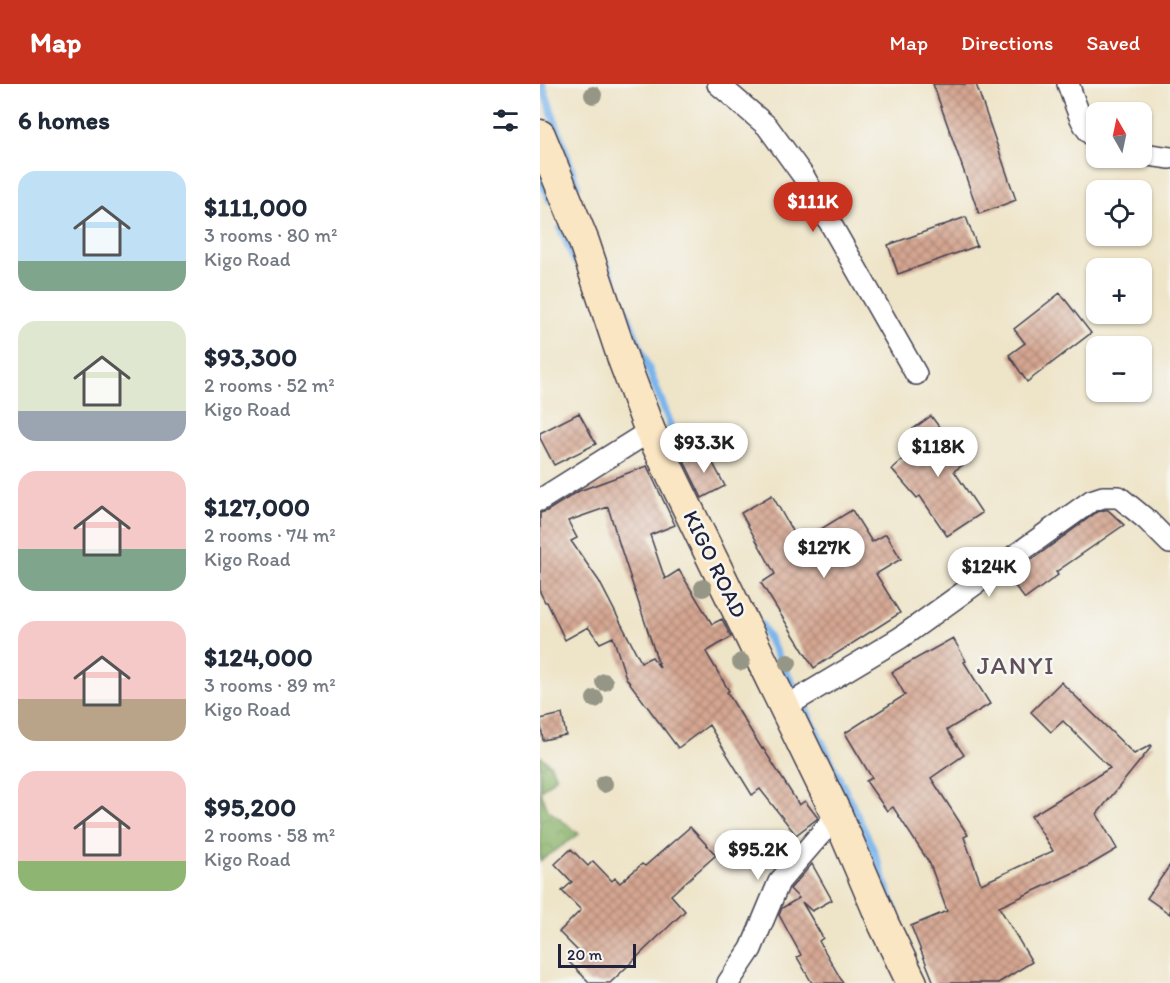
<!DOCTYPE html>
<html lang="en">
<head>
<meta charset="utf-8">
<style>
  body { margin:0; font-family:Itim,sans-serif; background:#f2f2f3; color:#1f2937; height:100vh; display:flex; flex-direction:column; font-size:22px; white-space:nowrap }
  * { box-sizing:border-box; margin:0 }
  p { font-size:20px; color:#747a83 }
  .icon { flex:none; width:33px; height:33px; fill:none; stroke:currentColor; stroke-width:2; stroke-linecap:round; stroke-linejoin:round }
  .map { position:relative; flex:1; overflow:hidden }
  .panel { display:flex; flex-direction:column; background:#fff; width:540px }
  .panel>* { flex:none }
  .needle { width:39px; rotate:351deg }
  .buttons { position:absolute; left:546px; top:18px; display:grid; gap:12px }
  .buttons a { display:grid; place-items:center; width:66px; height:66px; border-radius:12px; background:#fff; box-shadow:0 2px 4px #0004; font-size:30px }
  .scale { position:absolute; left:18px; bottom:15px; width:78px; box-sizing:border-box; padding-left:6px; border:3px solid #22223b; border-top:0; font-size:16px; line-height:21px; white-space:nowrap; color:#22223b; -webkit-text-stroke:4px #f6f6f2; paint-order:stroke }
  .price { position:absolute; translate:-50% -51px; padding:0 14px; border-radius:21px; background:#fff; color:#222; font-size:20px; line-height:39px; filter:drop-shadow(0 2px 3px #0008) }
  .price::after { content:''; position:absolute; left:50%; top:36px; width:18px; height:14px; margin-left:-9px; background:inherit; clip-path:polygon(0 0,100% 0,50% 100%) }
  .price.active { background:#c8321e; color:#fff }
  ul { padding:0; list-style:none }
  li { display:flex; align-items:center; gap:18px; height:150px; padding:0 18px }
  li span { display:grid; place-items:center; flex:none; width:168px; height:120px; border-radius:18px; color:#555 }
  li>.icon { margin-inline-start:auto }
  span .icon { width:72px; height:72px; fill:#fffc; stroke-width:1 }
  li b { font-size:26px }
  h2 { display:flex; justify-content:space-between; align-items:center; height:72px; padding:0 18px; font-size:26px }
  header { display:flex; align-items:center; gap:36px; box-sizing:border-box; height:84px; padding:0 30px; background:#c8321e; color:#fff }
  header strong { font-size:28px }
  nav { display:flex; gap:33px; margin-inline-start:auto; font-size:21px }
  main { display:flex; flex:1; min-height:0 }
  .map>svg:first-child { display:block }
</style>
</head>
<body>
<header>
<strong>Map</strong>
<nav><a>Map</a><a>Directions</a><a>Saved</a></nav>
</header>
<main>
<section class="panel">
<h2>6 homes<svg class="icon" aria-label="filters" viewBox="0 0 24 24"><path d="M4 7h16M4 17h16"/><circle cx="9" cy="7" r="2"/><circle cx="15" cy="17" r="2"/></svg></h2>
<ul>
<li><span style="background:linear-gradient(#bfe0f5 75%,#7fa58c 0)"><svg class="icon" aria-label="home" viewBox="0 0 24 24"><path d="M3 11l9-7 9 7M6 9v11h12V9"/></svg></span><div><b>$111,000</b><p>3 rooms · 80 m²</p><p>Kigo Road</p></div></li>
<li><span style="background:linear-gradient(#dfe7d0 75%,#9aa5b1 0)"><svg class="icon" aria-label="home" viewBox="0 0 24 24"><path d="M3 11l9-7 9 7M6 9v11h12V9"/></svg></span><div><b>$93,300</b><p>2 rooms · 52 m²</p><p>Kigo Road</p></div></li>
<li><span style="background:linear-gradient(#f6c9c9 65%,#7fa58c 0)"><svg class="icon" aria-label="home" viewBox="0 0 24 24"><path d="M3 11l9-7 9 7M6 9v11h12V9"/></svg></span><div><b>$127,000</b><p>2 rooms · 74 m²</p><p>Kigo Road</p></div></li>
<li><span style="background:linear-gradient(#f6c9c9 65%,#b9a48a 0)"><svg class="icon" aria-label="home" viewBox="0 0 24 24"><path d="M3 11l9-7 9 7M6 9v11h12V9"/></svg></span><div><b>$124,000</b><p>3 rooms · 89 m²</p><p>Kigo Road</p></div></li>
<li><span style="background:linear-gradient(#f6c9c9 75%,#8fb573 0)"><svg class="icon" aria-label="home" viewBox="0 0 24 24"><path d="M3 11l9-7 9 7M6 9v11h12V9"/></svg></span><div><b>$95,200</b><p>2 rooms · 58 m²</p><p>Kigo Road</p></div></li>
</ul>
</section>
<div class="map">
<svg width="630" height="899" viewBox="0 0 630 899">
  <defs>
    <pattern id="forest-crowns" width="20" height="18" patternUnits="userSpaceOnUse" patternTransform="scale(1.5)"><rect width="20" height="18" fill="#8bb46b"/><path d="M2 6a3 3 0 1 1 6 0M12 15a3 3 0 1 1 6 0" fill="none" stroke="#719259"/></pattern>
    <pattern id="building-cross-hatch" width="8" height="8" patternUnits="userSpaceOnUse" patternTransform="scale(1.5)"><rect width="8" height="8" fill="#d5a691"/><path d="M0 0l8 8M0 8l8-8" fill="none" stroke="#ac8778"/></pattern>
  </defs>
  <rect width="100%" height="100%" fill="#f6f6f2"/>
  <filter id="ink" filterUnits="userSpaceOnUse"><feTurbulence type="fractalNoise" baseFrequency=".0167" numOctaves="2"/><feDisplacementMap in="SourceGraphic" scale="12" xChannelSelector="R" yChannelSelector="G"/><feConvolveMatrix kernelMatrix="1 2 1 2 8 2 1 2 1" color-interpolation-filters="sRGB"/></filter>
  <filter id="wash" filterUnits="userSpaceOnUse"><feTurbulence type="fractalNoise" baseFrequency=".008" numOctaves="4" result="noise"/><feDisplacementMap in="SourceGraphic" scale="24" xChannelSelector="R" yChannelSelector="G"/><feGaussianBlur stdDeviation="1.35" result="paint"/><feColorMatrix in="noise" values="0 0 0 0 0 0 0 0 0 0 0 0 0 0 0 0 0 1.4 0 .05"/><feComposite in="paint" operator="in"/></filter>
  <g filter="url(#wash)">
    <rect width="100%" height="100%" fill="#eee4c8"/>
    <!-- forest -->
    <path fill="url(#forest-crowns)" stroke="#566b53" stroke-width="1.5" d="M0 672 10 680 16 693 0 707 8 726 39 750 0 777Z"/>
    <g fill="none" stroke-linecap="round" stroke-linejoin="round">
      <!-- stream -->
      <path stroke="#7ab5ec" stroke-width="8" d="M2 0 37 102
        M0 91 10 116
        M21 145 35 177
        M67 181 130 339 133 366
        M221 540 267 628 332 763 360 842"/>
    </g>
    <g id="blocks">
      <!-- building -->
      <path fill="url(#building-cross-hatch)" fill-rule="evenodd" d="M393 0H436L476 116 439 130Z
        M426 133 437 162 358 190 348 161Z
        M520 209 551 249 487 298 469 271 485 259 474 245Z
        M39 329 56 360 14 381 0 354V349Z
        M391 332 426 379 414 387 442 429 407 452 380 412 377 414 352 385 383 358 373 345Z
        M166 366 185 402 162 414 144 377Z
        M107 382 135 441 110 451 125 495 139 486 172 540 182 535 191 553 166 568 189 607 187 608 222 665 223 664 259 721 265 717 278 734 256 751 220 705 212 711 169 641 138 664 86 594 73 553 60 559 48 543 25 556 7 518H5L0 508V429L7 427 39 407ZM68 423 80 462 120 584 112 573 101 578 59 497 31 457 37 454 28 437Z
        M232 411 255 452 265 447 268 453 312 426 332 458 346 450 361 475 336 490 360 529 274 584 221 499 235 490 201 429Z
        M565 426H568L584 441 516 488 518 491 485 515 468 493 557 428Z
        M413 554 426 577 424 578 450 620 407 646 424 671 391 694 428 751 424 753 441 800 513 767 491 732 570 684 523 637 511 648 491 628 521 598 594 670 611 661 612 662 557 730 577 765 548 782 459 823 492 878 458 899H394L371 842 407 827 390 780 353 723 347 727 326 697 332 694 305 649 365 611 352 588Z
        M22 630 26 651 3 656 0 635Z
        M150 743 176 771 131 811 145 827 70 899H50L29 878 39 868 19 848 41 826 22 807 32 798 15 780 31 765 48 782 53 777 72 797 75 794 80 799 102 780 105 782Z
        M272 780 292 816 272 827 262 818 283 854 279 857 303 899H272L257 873 261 871 239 831 242 824 259 814 250 805Z
        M630 781V830L607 814Z"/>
    </g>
  </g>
  <g filter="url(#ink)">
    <use href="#blocks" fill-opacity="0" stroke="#413f50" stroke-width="1.5"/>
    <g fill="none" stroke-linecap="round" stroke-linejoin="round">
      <!-- street casing -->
      <g stroke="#413f50" stroke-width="24">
        <path id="street" d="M178 0 227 42 264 93 376 290
          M528 0C534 15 542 47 556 54
          M602 70 630 74
          M0 416 110 347
          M240 614 255 617 360 554 551 417 563 413H579L607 436 630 459
          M188 899 211 865 239 798 297 731"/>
      </g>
      <!-- secondary casing -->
      <g stroke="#413f50" stroke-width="33">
        <path id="secondary" d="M0 51 44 158 84 278 110 347 297 731 344 841 372 899"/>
      </g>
      <!-- street -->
      <use href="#street" stroke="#fff" stroke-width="21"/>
      <!-- secondary -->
      <use href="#secondary" stroke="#fbe6c4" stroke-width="30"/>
    </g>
    <!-- trees -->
    <g fill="#959685">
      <circle cx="53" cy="11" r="9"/>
      <circle cx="163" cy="504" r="9"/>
      <circle cx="201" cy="578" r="9"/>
      <circle cx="248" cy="579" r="9"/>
      <circle cx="64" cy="598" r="9"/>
      <circle cx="55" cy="615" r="9"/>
      <circle cx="64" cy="700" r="9"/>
    </g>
  </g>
  <g text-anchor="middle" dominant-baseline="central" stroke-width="5" stroke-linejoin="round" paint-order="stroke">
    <!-- street labels -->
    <g font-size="22" fill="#22223b" stroke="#f6f6f2">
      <text transform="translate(175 480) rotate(64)">KIGO ROAD</text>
    </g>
    <!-- quarter labels -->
    <g font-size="26" letter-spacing="1.5" fill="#615059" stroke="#f6f6f2">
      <text x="476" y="581">JANYI</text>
    </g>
  </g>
</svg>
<div class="buttons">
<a><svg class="needle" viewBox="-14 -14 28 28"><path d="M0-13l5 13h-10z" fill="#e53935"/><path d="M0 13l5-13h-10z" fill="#747a83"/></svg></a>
<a><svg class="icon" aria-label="locate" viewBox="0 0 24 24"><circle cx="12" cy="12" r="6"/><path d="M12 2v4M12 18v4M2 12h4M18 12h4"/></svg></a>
<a>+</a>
<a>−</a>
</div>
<div class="scale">20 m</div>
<b class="price active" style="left:273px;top:149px">$111K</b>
<b class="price" style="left:164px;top:390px">$93.3K</b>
<b class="price" style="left:398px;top:394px">$118K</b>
<b class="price" style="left:284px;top:495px">$127K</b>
<b class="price" style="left:449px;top:514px">$124K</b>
<b class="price" style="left:218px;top:797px">$95.2K</b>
</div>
</main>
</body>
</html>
